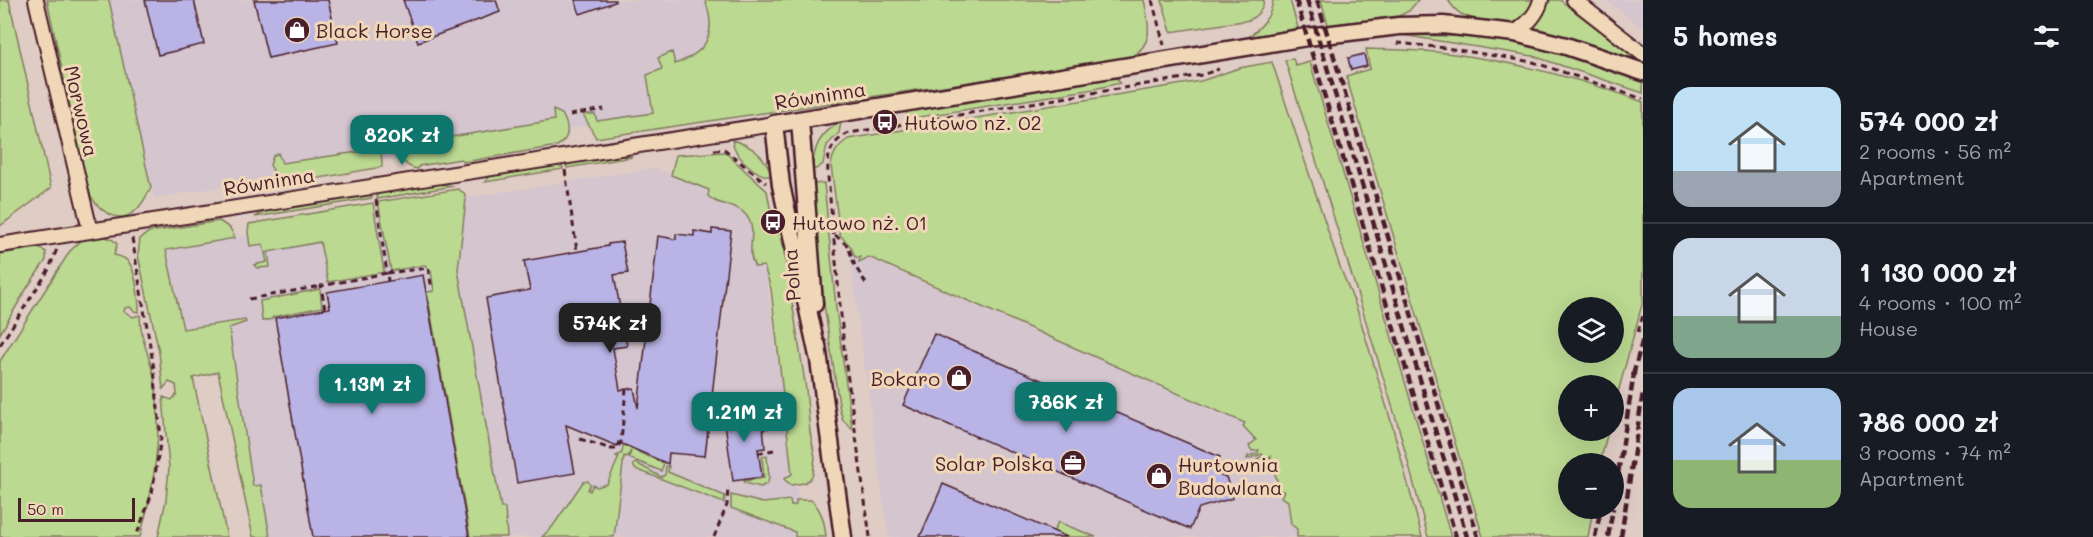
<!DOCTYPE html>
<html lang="en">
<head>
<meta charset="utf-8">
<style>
  body { margin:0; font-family:Mali,sans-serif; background:#20242c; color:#f1f3f6; height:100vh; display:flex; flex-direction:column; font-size:22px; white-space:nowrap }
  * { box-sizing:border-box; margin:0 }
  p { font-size:20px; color:#9ea1a6 }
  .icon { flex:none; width:33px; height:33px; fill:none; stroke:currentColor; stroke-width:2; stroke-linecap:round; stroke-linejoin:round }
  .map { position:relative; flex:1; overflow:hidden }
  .side { display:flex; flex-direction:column; background:#171b24; width:450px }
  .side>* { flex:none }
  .controls { position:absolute; left:1558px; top:297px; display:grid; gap:12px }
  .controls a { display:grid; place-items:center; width:66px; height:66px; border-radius:50%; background:#171b24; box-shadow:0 6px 24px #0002; font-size:30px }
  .scale { position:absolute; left:18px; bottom:15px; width:117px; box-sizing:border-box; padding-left:6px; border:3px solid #4a1f2b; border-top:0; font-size:16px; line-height:21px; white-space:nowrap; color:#4a1f2b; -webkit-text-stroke:4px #efd7b7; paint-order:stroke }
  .price { position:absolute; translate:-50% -51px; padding:0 14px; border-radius:12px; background:#0f766e; color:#fff; font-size:20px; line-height:39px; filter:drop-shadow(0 2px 3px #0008) }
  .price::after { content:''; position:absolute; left:50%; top:36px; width:18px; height:14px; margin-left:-9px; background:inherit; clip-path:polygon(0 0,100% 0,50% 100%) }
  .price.current { background:#222; color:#fff }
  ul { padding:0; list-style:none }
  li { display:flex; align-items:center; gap:18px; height:150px; padding:0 30px }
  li+li { border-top:2px solid #363941 }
  li span { display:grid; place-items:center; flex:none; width:168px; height:120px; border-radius:18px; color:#555 }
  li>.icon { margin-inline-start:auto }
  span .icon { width:72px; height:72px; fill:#fffc; stroke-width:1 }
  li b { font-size:26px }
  h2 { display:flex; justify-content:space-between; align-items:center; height:72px; padding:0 30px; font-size:26px }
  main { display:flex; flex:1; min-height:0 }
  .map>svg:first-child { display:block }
</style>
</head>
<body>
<main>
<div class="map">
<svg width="1643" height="537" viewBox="0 0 1643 537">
  <rect width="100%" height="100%" fill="#dfccc5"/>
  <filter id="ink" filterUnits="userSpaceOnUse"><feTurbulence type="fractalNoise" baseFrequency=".0167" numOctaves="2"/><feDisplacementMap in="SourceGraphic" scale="12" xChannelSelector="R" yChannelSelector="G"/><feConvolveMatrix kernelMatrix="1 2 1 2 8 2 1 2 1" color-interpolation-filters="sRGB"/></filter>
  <g filter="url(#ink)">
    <!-- built -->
    <path fill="#d4c5cf" d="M109 0H706L721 39 662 115 554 131 154 198Z
      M1605 0H1643V27Z
      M656 168 756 209 804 537H253L218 373 194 377 168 250 426 204Z
      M849 250 1275 437 1305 537H888Z"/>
    <!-- green -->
    <path fill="#bbd991" stroke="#827c5e" stroke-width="1.5" fill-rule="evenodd" d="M0 0H9L51 188 0 226Z
      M47 0H109L151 188C146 196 142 206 134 212 115 226 95 207 88 190Z
      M705 0H1144C1149 25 1155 43 1130 58L596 138 583 114H595L597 121 653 113 647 75 662 69 658 58 672 52 675 64C708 52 717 33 705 0Z
      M1162 0H1264C1263 10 1258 14 1250 20L1171 32Z
      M1273 0H1290L1298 28 1249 37C1262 26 1271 17 1273 0Z
      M1321 0H1418L1409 11 1399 16 1328 25Z
      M1448 0H1535C1530 8 1526 16 1517 21 1504 27 1473 20 1461 14 1455 10 1452 6 1448 0Z
      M1550 0H1560L1636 59 1533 28Z
      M1402 35 1491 37 1536 45 1575 56 1643 82V93L1533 56Z
      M1366 49C1395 50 1426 50 1454 54 1519 63 1582 79 1643 102V301L1614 407V386H1569V430L1608 431 1600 463 1569 464V508L1593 509 1588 537H1483L1346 76 1370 69ZM1569 308H1614V352H1569Z
      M1293 59 1296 66 1310 62 1451 537H1428L1398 425 1285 60Z
      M1272 62 1340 267 1357 309 1393 428 1422 537H1297V529L1291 524 1288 501 1281 497 1284 491H1280L1279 484 1271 486 1278 483 1273 468 1269 467 1267 464 1271 461V456L1253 465 1258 462 1257 459 1263 456 1262 454 1247 459 1248 456 1258 453 1259 450 1252 451 1249 446 1256 440 1243 426 1245 423 869 257 859 262 860 257H855L851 247 840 235 831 165C833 153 838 146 848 139L1201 81 1239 68Z
      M1116 77 1120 83 1094 89 907 119 906 109Z
      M553 110 562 114C569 127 571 138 557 146L464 162 461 159 419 166 418 169C399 167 390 143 407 132L409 144 554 120Z
      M841 122 839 133 827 145 823 164 816 169H812C814 146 820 133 841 122Z
      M370 139 381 146 382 167 281 185 270 165 273 156 278 153 282 163 365 151V140Z
      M732 140C754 146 764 156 773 176 757 178 734 156 732 140Z
      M725 152 767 191 775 234 781 233 806 389 810 432 815 457 813 474 810 479 804 483 791 485 784 479 792 474 771 289 764 266 755 267C744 250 760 230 745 214 734 202 718 207 708 196L709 190 671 175 676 155Z
      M621 156 632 157 567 168 566 164Z
      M562 165 563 169 485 182 489 177 496 175Z
      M824 183 836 308 852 429 843 420 840 411 824 304 813 184Z
      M438 184 454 186 377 199V193Z
      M458 189 464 193 466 199 458 270 501 508H505L507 537H470L427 292 434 291 431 271 425 265 391 271 378 202Z
      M372 195V198L255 217 264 212Z
      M373 203 384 272 328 282 320 242 268 252 270 267 257 268 254 265 267 262 263 244 250 246 248 232 249 224Z
      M219 221 230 228 235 238 166 250 183 329 245 320 246 322 229 328 253 486 261 485 270 537H253L218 372 193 378 227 537H158L166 500 169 468 163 397 172 400 177 394 176 385 169 382 163 389 159 352 138 255 140 239 149 232Z
      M92 237C101 237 110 235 117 244L114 255C120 256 127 259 130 264 136 274 139 300 139 312L134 311 130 307 125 308 124 311 133 317 140 315C140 337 149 355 154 377 164 430 154 486 140 537H0V361L70 251 82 240Z
      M39 248 46 252V260L27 288 0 334V254Z
      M320 289 322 307 273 317 272 319 262 321 260 301Z
      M631 404H636L631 449 664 463 661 471 629 458 631 451 627 457 624 456 614 537H542L553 526 583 482 588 481 590 485 588 490 590 491 593 485 597 487 607 484 619 457 616 456 622 453Z
      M767 456 769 477 768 483 761 487 744 483V481L764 478 762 457Z
      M636 463 661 477 665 475 666 466H669L668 472 725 496 724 503 635 469 633 465Z
      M731 495 763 503 790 500 791 506 796 505V500H811C822 509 825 523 826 537H795V532L731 508Z
      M1058 522 1096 537H1051Z"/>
    <!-- building -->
    <path fill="#b9b4e5" stroke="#4a1f2b" stroke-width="1.5" d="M145 0H194L204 44 158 55Z
      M254 0H328L338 43 268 58Z
      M403 0H496L500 12 418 42Z
      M575 0H615V2L580 14Z
      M1364 54 1367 66 1351 70 1348 58Z
      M712 229 731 231 705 456 669 453 668 464 618 442 617 446 566 425 575 473 517 483 486 298 530 290 524 261 608 246V244L622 242 628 273 614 275 627 346 613 348 620 390 634 388 638 408 658 236 676 239V234L694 236V231L712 234Z
      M423 275 469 537H313L275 318 330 308 327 292Z
      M934 334 1220 457 1214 472 1226 477 1233 498 1199 508 1190 529 903 405Z
      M752 405 755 426 763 425 765 448 758 449 762 477 733 481 723 409Z
      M943 484 1067 537H920Z"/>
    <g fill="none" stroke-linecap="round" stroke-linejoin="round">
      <!-- minor casing -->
      <g stroke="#4a1f2b" stroke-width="18">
        <path id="minor" d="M36 0 90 230
          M1574 0 1643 54
          M1515 33C1527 24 1537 15 1541 0
          M0 245 774 124"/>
      </g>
      <!-- tertiary casing -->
      <g stroke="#4a1f2b" stroke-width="21">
        <path id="tertiary" d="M800 120 814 304
          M817 345 843 537
          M818 356 781 185 774 124 1307 37 1399 26 1443 25 1515 33 1566 46 1643 72"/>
      </g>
      <!-- path -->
      <path stroke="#4a1f2b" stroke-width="3" stroke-dasharray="6 4.5" stroke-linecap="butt" d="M1152 0 1164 45
        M1397 43 1446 48 1533 62 1643 99
        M570 115 604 109
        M724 149 766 183
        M714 150 725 149
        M565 170 577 251
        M376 200 387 273 428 268 432 289
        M835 235 848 246 855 266 867 285
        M132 238 154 369 161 438 152 493 136 537
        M249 299 321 286
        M325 309 321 286 387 273 388 281
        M1638 332 1643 315
        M0 345 48 271 57 249
        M763 428 771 427
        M580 439 611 449H617L621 442 626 389
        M758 453 774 450
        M714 537 727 505 728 487
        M870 537 845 358 828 177C827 156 829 143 849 133L1202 75 1219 69"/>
      <!-- minor -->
      <use href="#minor" stroke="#efd7b7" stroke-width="14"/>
      <!-- tertiary -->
      <use href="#tertiary" stroke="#efd7b7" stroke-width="16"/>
      <!-- rail -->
      <path stroke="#4a1f2b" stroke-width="4.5" stroke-dasharray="9 4.5" stroke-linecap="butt" d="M1296 0 1456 537
        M1307 0 1467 537
        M1317 0 1478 537
        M1633 375 1643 338
        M1614 499 1635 367
        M1595 537 1601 508
        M1608 537 1613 508
        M1621 537 1643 392"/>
    </g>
  </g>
  <!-- icons -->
  <defs>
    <g id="shop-disc" transform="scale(1.35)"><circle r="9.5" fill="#4a1f2b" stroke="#efd7b7"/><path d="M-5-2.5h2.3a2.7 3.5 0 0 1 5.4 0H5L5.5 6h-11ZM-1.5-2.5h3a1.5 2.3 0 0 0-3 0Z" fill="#fff"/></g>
    <g id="bus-disc" transform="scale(1.35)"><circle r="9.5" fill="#4a1f2b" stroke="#efd7b7"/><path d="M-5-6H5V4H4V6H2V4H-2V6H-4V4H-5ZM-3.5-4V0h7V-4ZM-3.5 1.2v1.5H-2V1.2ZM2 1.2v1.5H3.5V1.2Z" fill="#fff"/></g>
    <g id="office-disc" transform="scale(1.35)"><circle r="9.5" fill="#4a1f2b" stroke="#efd7b7"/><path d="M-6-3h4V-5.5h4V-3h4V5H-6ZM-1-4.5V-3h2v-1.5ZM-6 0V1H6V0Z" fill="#fff"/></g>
  </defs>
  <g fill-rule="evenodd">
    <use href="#shop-disc" x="297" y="30"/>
    <use href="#bus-disc" x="885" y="122"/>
    <use href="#bus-disc" x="773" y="222"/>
    <use href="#shop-disc" x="959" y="378"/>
    <use href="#office-disc" x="1073" y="463"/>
    <use href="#shop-disc" x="1159" y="476"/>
  </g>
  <g text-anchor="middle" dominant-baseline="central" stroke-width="6" stroke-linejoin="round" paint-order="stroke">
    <!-- poi labels -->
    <g font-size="20" fill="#4a1f2b" stroke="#efd7b7" text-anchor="start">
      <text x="316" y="30">Black Horse</text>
      <text x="904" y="122">Hutowo nż. 02</text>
      <text x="792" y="222">Hutowo nż. 01</text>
      <text x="940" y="378" text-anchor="end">Bokaro</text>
      <text x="1054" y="463" text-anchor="end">Solar Polska</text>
      <text x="1178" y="464">Hurtownia<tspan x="1178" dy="23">Budowlana</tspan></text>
    </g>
    <!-- street labels -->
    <g font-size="20" fill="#4a1f2b" stroke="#efd7b7">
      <text transform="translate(820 95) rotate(-9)">Równinna</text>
      <text transform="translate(82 111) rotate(77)">Morwowa</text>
      <text transform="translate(269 181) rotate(-9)">Równinna</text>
      <text transform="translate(791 275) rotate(-94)">Polna</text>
    </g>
  </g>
</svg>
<div class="controls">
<a><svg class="icon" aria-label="layers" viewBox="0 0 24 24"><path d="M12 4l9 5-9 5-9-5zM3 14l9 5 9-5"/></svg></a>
<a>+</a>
<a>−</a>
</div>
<div class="scale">50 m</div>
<b class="price" style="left:402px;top:166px">820K zł</b>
<b class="price current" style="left:610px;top:354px">574K zł</b>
<b class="price" style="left:372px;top:415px">1.13M zł</b>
<b class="price" style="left:1066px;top:433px">786K zł</b>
<b class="price" style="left:744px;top:443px">1.21M zł</b>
</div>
<section class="side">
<h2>5 homes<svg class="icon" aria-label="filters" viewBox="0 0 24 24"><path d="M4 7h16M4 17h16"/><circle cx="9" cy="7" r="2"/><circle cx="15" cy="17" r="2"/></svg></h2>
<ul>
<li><span style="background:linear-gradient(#bfe0f5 70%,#9aa5b1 0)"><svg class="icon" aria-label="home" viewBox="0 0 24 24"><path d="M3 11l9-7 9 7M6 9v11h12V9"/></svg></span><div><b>574 000 zł</b><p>2 rooms · 56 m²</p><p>Apartment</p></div></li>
<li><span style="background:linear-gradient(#c9d6e8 65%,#7fa58c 0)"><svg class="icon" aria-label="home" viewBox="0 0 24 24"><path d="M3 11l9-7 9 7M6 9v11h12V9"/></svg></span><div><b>1 130 000 zł</b><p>4 rooms · 100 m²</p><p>House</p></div></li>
<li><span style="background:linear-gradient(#a9c7e8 60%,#8fb573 0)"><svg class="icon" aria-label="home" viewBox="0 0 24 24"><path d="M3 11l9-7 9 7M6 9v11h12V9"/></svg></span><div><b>786 000 zł</b><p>3 rooms · 74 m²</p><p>Apartment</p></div></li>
</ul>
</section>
</main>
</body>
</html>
